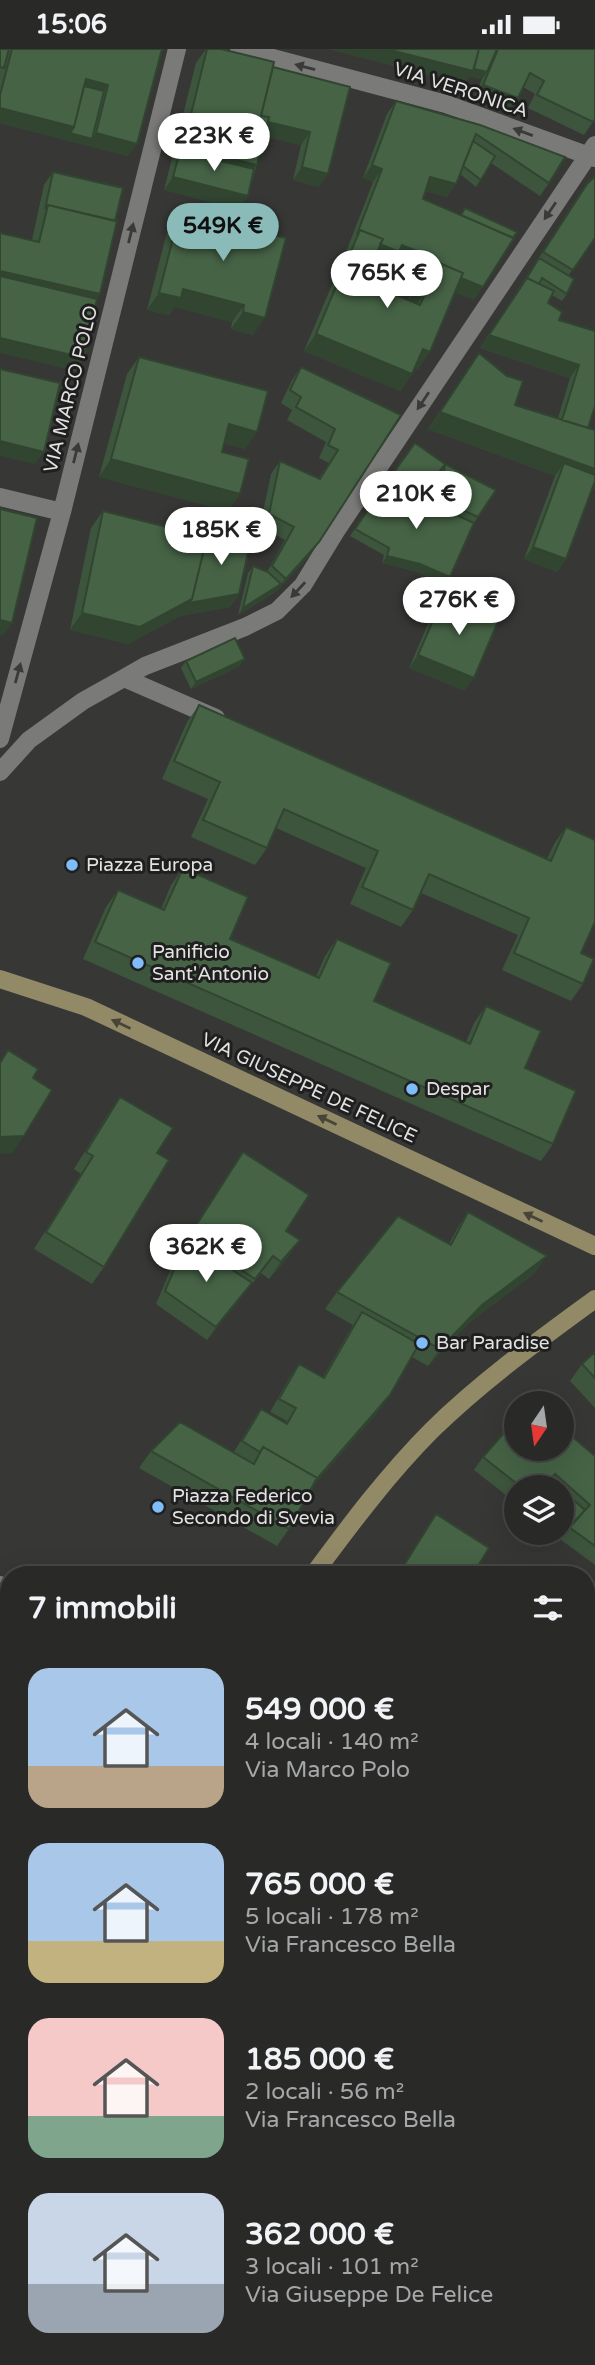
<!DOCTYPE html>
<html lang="it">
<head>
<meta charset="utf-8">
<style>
  body { margin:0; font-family:"Varela Round",sans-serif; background:#353634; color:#f1f3f6; height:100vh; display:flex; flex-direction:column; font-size:26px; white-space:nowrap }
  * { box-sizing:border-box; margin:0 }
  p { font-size:23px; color:#a5a7a8 }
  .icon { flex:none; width:38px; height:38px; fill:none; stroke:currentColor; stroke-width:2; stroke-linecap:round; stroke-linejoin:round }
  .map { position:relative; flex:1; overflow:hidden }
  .details { position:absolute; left:0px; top:1517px; width:595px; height:800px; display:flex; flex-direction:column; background:#292a28; border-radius:28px 28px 0 0; box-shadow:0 7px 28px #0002,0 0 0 2px #454645 }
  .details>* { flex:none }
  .needle { width:46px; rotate:193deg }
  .tools { position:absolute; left:504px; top:1342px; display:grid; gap:14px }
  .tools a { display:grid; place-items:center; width:70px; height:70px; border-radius:50%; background:#292a28; box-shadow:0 7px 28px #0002,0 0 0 2px #454645; font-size:35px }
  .price { position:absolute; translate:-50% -60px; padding:0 16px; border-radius:24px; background:#fff; color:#222; font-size:23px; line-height:46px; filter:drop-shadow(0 2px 4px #0008) }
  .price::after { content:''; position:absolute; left:50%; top:42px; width:21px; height:16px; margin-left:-10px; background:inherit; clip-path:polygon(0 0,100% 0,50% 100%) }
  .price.current { background:#8bbbb9; color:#111 }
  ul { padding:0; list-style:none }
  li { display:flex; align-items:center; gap:21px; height:175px; padding:0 28px }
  li span { display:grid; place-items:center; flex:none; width:196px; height:140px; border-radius:21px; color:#555 }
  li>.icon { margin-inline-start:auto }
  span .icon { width:84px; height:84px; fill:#fffc; stroke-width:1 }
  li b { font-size:30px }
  h2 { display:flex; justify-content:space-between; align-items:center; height:84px; padding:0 28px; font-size:30px }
  .status { display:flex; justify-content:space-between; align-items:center; height:49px; padding:0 35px; background:#292a28; direction:ltr }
  .status svg { height:19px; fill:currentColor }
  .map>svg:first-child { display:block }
</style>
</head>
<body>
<div class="status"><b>15:06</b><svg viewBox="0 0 49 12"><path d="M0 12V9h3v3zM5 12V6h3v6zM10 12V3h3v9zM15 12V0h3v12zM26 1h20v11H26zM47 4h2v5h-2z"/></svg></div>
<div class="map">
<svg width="595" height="2316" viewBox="0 0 595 2316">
  <rect width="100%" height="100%" fill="#373835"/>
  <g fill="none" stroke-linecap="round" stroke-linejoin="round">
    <!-- street -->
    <path stroke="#7a7a78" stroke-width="18" d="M239 0 446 55 595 109
      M0 448 62 463
      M124 629 145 617 245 578 277 562 303 536 336 482 595 96
      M0 690 62 463 177 0
      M0 723 29 691 83 652 124 629 216 669
      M0 1536 9 1541
      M586 2058H595
      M270 2316 280 2308"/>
    <!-- secondary -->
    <path stroke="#928967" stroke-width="18" d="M0 930 86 958 595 1197
      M313 1526C350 1476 388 1425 432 1381 482 1332 539 1291 595 1250
      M0 2293 9 2269
      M17 2308V2316"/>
  </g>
  <!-- wall -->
  <path fill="#3c553c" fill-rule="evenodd" d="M0 0H162L128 107 0 74Z
    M206 0H221L273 18 350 38 319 138 293 131 301 96 265 87 248 147 239 160 164 141 196 14Z
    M329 0H595V70L584 86 528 59 535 45 523 38 509 62 474 49 482 30 470 27 464 35Z
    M396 52 480 76 549 134 540 147 491 114 476 138 460 125 456 135 447 148 425 142 423 150 460 166 465 159 474 251 455 243 418 320 415 319 412 325 400 342 304 302 348 198 373 133 363 129 387 65ZM374 209 390 216 395 209 422 220 408 251 364 233Z
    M53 123 115 172 100 245 97 250 84 309 75 322 32 191 44 136Z
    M587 135 595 189 568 227 567 245 562 252 552 246 548 254 559 271 595 282 592 366 588 379 592 440 566 510 557 523 524 510 555 427 428 380 479 304 515 356 558 369 570 329 480 299Z
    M180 162 286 189 253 286 231 280 232 273 175 258 169 266 147 261 168 179Z
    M139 308 245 400 224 394 222 403 240 445 228 462 99 428 127 325Z
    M301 318 401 366 310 506 277 542 238 566 248 524 253 517 267 523 285 491 260 478 271 425 280 412 319 429 329 414 319 409 326 393 287 371 292 361 281 354 292 331Z
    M415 394 445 415 478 468 474 474 450 528 445 535 415 522 382 514 384 506 350 487ZM436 427 432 455 421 450Z
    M103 462 203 487 208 481 239 545 230 558 180 567 128 595 70 581 91 479Z
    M444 546 465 642 409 619 435 559Z
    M186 612 240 617 191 640 181 619Z
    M199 656 547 810 554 795 566 778 581 904 583 935 571 952 502 921 518 886 421 844 413 861 401 878 350 855 366 819 276 779 267 799 255 816 191 788 208 750 162 730 187 673Z
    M183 819 230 890 316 928 325 907 337 890 374 952 466 993 474 974 486 957 525 1019 553 1095 541 1112 83 910 106 858 118 841 161 860 171 836Z
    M120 1048 157 1104 104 1218 92 1235 34 1200 81 1125 74 1120 108 1065Z
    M243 1103 286 1182 300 1191 288 1208 269 1230 261 1224 207 1291 156 1255 178 1203Z
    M468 1163 535 1224 470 1273 428 1317 412 1308 390 1346 381 1359 312 1438 289 1480 277 1497 139 1419 151 1402 234 1403 252 1373 261 1360 286 1374 287 1372 270 1363 290 1328 299 1315 323 1328 353 1276 325 1260 337 1243 449 1195 457 1180Z
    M595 1303V1359L570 1332 582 1315Z
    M595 1407V1516L552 1484H562V1438H516V1454L474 1421 483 1408Z
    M595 1545V1693L586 1712V1564Z
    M595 1849V1862L590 1860Z
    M586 1905 595 1975 586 1988Z"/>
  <!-- shaded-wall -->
  <path fill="#314531" d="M329 0H395L487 23 482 30 470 27 464 35Z
    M86 30 108 36 99 49 80 44Z
    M483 36 518 49 509 62 474 49Z
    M0 59 74 78 92 90 96 84 137 95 128 107 0 74Z
    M258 71 310 83 301 96 249 84Z
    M183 98 257 116 245 133 180 102Z
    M372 116 382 120 373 133 363 129Z
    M302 118 328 125 319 138 293 131Z
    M173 128 248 147 239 160 164 141Z
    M430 128 456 135 447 148 421 141Z
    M358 186 402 196 431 208 422 220 395 209 390 216 352 200Z
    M428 215 483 238 474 251 422 229Z
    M0 222 100 245 88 262 0 242Z
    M418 238 427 241 415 258 406 255Z
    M183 240 244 256 232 273 175 258 169 266 147 261 159 244Z
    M243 263 265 269 253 286 231 280Z
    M316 285 412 325 400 342 304 302Z
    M489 286 579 316 570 329 480 299Z
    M0 289 84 309 75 322 0 304Z
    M423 300 430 303 418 320 411 317Z
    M440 363 595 420V442L559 428 564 414 555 427 428 380Z
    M229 375 257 383 245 400 217 393Z
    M0 392 44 403 35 415 0 407Z
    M111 410 240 445 228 462 99 428Z
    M319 493 310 506 277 542 238 566 243 559 281 535Z
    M533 498 566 510 557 523 524 510Z
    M387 507 420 515 450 528 445 535 415 522 382 514Z
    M239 545 230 558 180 567 128 595 70 581 82 564 192 550Z
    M0 571 12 574 3 587 0 586Z
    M418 606 474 629 465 642 409 619Z
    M245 610 240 617 191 640 196 633Z
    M24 1087 12 1104 0 1105V1088Z
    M300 1191 288 1208 269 1230 281 1213Z
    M547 1207 535 1224 470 1273 428 1317 440 1300 482 1256Z
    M252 1234 243 1247 207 1291 216 1278Z
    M390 1346 381 1359 305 1446 314 1433Z"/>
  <!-- building -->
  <path fill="#466346" stroke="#314531" stroke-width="2" d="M0 0H9L4 19 0 18Z
    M12 0H162L137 95 96 84 108 36 86 30 74 78 0 59V46Z
    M207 0H221L274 13 261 67 269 68 257 116 183 98Z
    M395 0H479L473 22 394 2Z
    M479 0H497L487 23 474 20Z
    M498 0H595V70L593 73 537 46 544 32 530 24 518 49 483 36Z
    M273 18 350 38 328 125 302 118 310 83 268 73 269 68 261 67Z
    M84 37 104 42 92 90 70 84 74 78Z
    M396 52 480 76 565 108 549 134 476 85 456 135 430 128 423 150 514 189 483 238 461 229 463 224 430 210 427 214 431 208 402 196 399 203 380 195 383 190 360 181 357 185 382 120 372 116Z
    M473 92 495 107 481 131 463 117Z
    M180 102 254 120 248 147 173 128Z
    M53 123 123 139 115 172 48 156 45 160Z
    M595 127V189L573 221 543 203 587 135Z
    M48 156 117 172 100 245 0 222V184L39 193Z
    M465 159 517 183 513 189 461 166Z
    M180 162 286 189 265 269 243 263 244 256 183 240 181 249 159 244Z
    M360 181 383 190 364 233 420 256 427 241 418 238 430 210 463 224 430 303 423 300 412 325 316 285Z
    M539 209 574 230 567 245 542 229 539 235 527 229 523 235Z
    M0 227 97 250 84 309 0 289Z
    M527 229 554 242 548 254 562 263 559 271 595 282V357L588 379 562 371 579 316 489 286Z
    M479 304 507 327 523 332 515 356 595 381V420L440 363Z
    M139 308 268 342 257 383 229 375 222 403 249 410 240 445 111 410Z
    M301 318 401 366 319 493 286 530 272 517 294 478 269 465 280 412 320 430 338 401 328 396 335 380 296 358 301 348 290 341Z
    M0 320 60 334 44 403 0 392Z
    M415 394 445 415 419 451 389 430Z
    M564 414 595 426V432L566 510 533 498Z
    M445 415 496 441 478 468 440 451Z
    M385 436 415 457 421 450 474 474 450 528 420 515 387 507 389 499 355 480Z
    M0 460 37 469 12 574 0 571Z
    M103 462 207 488 192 550 140 578 82 564Z
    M208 481 251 490 239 545 189 554 192 550 207 488H206Z
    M253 517 268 523 281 535 243 559Z
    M444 546 499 570 474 629 418 606Z
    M235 589 245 610 196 633 186 612Z
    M199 656 551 812 566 778 595 791V873L581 904 594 910 583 935 514 904 529 869 429 825 413 861 362 838 378 802 284 760 267 799 203 771 220 733 174 712Z
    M183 819 248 848 230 890 319 929 337 890 391 914 374 952 470 995 486 957 541 982 525 1019 576 1042 553 1095 95 893 118 841 164 861Z
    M8 1001 38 1020 33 1029 52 1041 24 1087 0 1088V1014Z
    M120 1048 173 1079 157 1104 169 1111 104 1218 46 1183 93 1107 86 1103Z
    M243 1103 309 1146 286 1182 300 1191 281 1213 273 1207 255 1230 190 1186Z
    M468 1163 547 1207 482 1256 440 1300 337 1243 398 1167 451 1196Z
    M187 1190 252 1234 216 1278 165 1242Z
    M362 1263 419 1295 390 1346 316 1431 317 1429 263 1398 260 1403 242 1392 261 1360 287 1375 296 1359 279 1350 299 1315 324 1329Z
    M595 1303V1329L582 1315Z
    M516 1370V1400H562V1379L595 1407V1497L569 1478 590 1456 555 1425 543 1438H521L483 1408Z
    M180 1373 254 1415 263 1398 317 1429 289 1480 151 1402Z
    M551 1431 559 1438H544Z
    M562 1441 585 1461 565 1484 562 1481Z
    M436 1465 489 1499 478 1517 492 1526H398Z
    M595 1553V1693L586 1712V1572Z
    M0 1668 5 1671 0 1680Z
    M586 1905 595 1909 594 1976 586 1973Z"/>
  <!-- one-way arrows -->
  <defs><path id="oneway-solid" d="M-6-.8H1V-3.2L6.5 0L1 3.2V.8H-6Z" transform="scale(1.75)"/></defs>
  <g fill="#3a3a39">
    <use href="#oneway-solid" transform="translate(305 18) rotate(-165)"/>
    <use href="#oneway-solid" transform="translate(523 83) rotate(-160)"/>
    <use href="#oneway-solid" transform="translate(550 162) rotate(124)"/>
    <use href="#oneway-solid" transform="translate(131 184) rotate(-76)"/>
    <use href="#oneway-solid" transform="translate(423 352) rotate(124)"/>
    <use href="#oneway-solid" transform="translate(76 404) rotate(-76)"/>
    <use href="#oneway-solid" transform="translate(298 541) rotate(133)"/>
    <use href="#oneway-solid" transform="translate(18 624) rotate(-75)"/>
  </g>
  <g fill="#474438">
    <use href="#oneway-solid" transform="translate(121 975) rotate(-155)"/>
    <use href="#oneway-solid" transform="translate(327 1071) rotate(-155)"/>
    <use href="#oneway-solid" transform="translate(533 1168) rotate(-155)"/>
  </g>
  <!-- markers -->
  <g fill="#81bcfa" stroke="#1e1f1e" stroke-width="2.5">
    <circle cx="72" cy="816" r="7"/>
    <circle cx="138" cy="914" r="7"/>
    <circle cx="412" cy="1040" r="7"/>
    <circle cx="422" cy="1294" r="7"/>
    <circle cx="158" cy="1458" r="7"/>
  </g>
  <g text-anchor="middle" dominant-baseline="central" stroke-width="6" stroke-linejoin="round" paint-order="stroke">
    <!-- street labels -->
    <g font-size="19" fill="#e2e2e1" stroke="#1e1f1e">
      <text transform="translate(461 41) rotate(18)">VIA VERONICA</text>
      <text transform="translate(71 340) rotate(-76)">VIA MARCO POLO</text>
      <text transform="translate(309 1039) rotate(25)">VIA GIUSEPPE DE FELICE</text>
    </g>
    <!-- poi labels -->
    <g font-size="19" fill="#e2e2e1" stroke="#1e1f1e" text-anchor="start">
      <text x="86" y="816">Piazza Europa</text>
      <text x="152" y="903">Panificio<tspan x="152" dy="22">Sant'Antonio</tspan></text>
      <text x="426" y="1040">Despar</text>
      <text x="436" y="1294">Bar Paradise</text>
      <text x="172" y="1447">Piazza Federico<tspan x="172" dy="22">Secondo di Svevia</tspan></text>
    </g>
  </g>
</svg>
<div class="tools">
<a><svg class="needle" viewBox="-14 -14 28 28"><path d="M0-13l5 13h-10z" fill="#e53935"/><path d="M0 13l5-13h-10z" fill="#a5a7a8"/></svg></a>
<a><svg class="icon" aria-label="layers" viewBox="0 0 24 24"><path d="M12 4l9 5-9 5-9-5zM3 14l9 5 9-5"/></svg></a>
</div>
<b class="price" style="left:214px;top:124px">223K €</b>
<b class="price current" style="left:223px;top:214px">549K €</b>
<b class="price" style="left:387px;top:261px">765K €</b>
<b class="price" style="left:416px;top:482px">210K €</b>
<b class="price" style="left:221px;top:518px">185K €</b>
<b class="price" style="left:459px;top:588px">276K €</b>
<b class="price" style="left:206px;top:1235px">362K €</b>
<section class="details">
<h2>7 immobili<svg class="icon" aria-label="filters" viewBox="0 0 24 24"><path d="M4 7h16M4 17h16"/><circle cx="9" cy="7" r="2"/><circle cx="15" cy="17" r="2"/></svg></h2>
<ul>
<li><span style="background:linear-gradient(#a9c7e8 70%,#b9a48a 0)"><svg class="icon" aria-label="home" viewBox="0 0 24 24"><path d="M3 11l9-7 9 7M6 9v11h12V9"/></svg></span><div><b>549 000 €</b><p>4 locali · 140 m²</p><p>Via Marco Polo</p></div></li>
<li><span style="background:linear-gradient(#a9c7e8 70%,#c2b280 0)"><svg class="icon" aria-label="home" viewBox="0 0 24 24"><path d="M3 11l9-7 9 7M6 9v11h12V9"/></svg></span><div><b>765 000 €</b><p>5 locali · 178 m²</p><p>Via Francesco Bella</p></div></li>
<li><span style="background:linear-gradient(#f6c9c9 70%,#7fa58c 0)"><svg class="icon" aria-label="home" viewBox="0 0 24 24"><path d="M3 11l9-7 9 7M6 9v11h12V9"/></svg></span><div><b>185 000 €</b><p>2 locali · 56 m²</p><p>Via Francesco Bella</p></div></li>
<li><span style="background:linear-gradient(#c9d6e8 65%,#9aa5b1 0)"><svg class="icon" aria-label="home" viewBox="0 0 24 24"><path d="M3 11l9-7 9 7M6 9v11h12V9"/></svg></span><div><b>362 000 €</b><p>3 locali · 101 m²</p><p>Via Giuseppe De Felice</p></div></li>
</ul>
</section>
</div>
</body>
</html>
